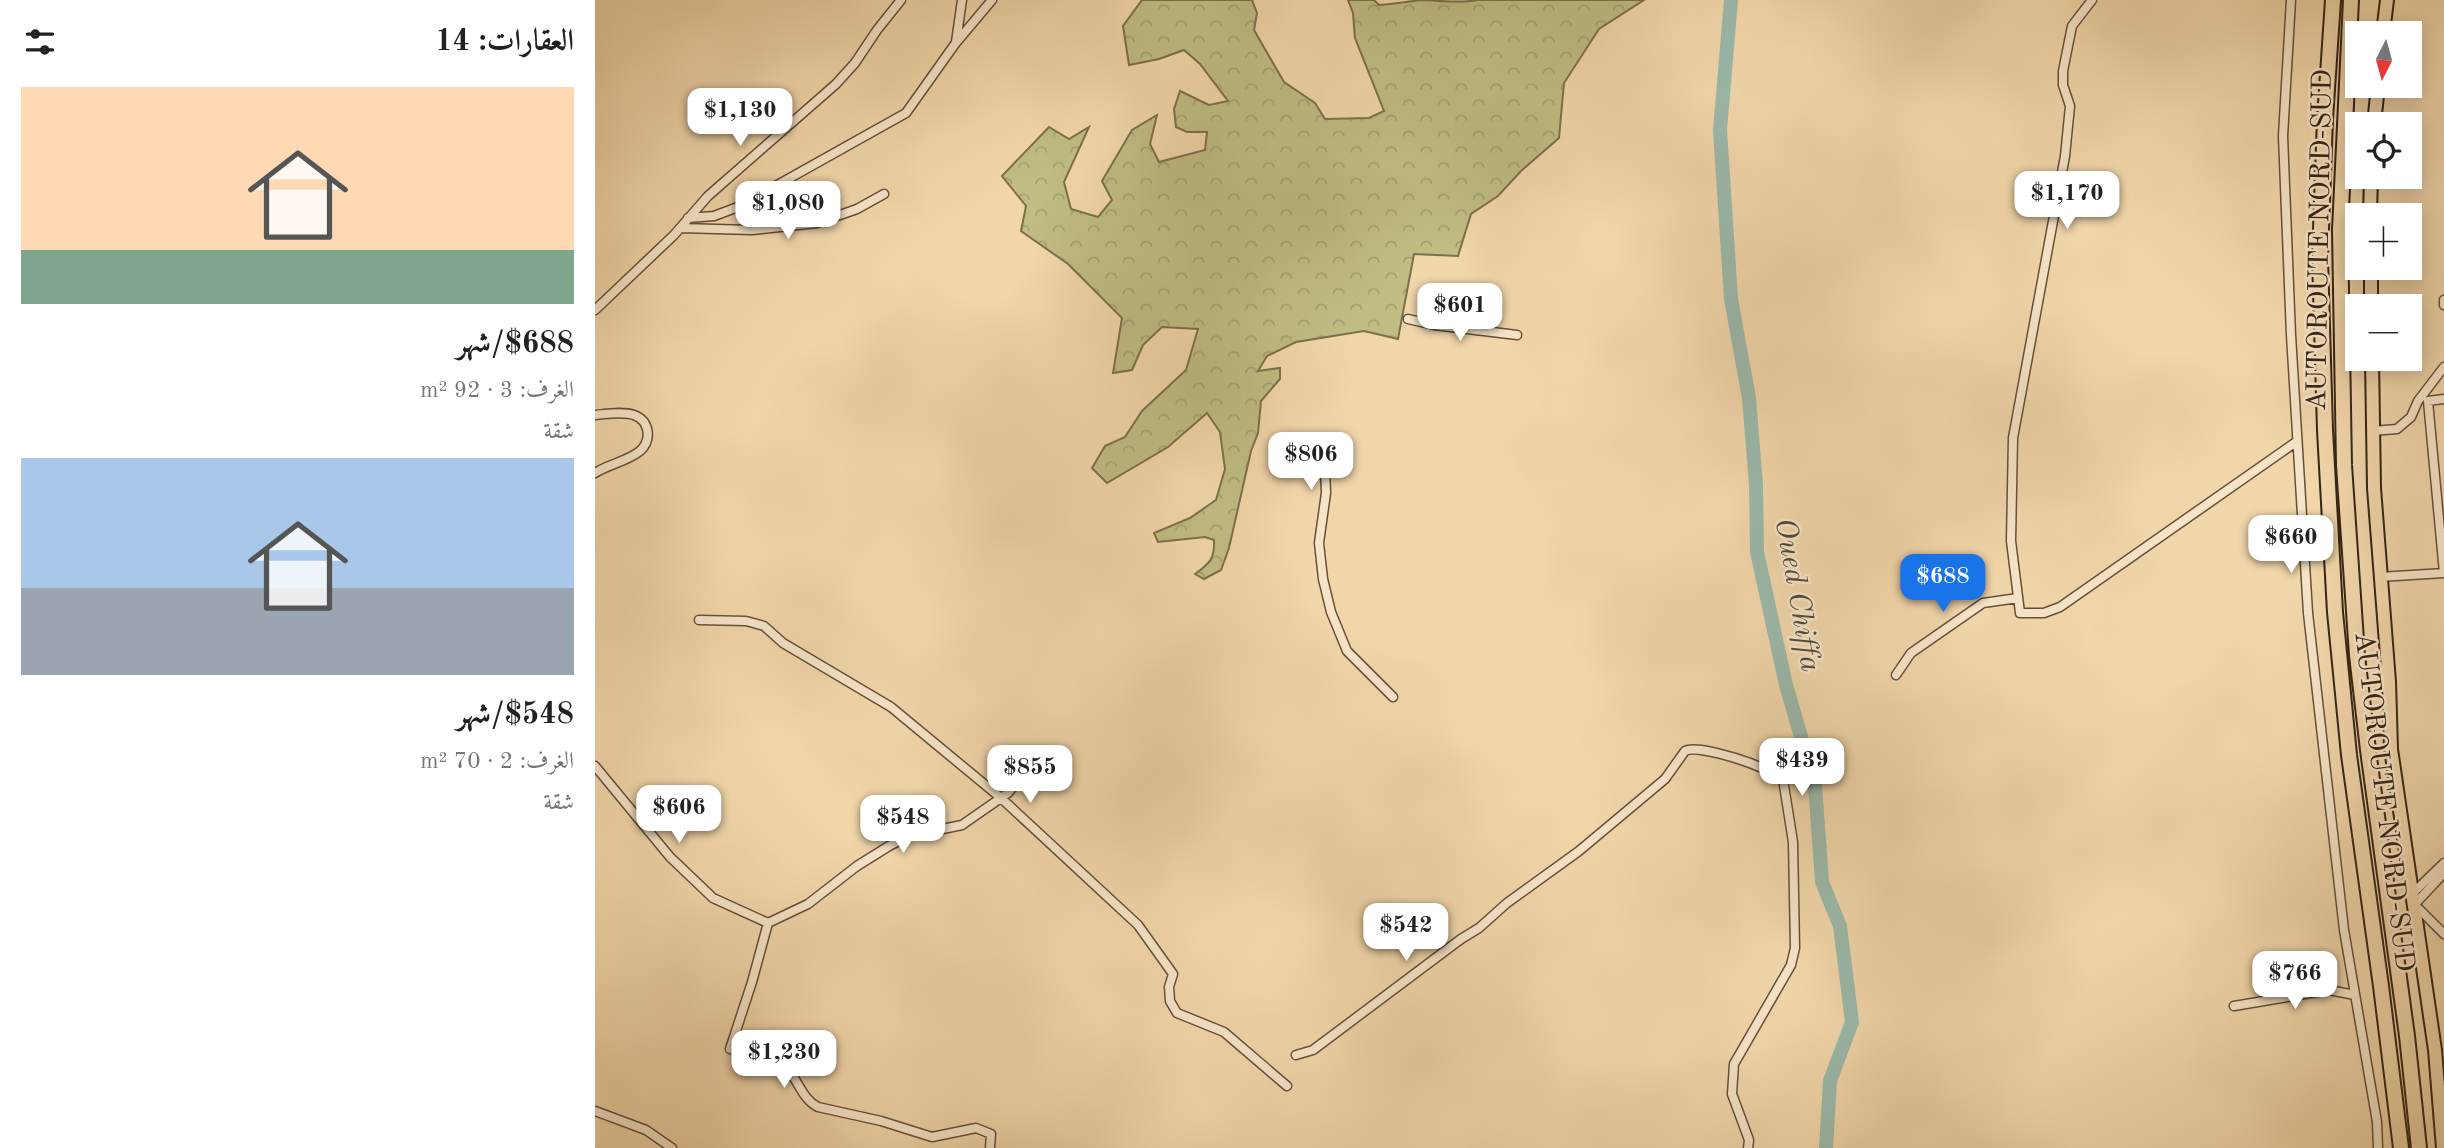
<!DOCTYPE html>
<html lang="ar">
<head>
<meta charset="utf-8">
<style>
  body { margin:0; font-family:"Old Standard TT",Amiri,serif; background:#f6f6f6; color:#202124; direction:rtl; height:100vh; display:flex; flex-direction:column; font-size:26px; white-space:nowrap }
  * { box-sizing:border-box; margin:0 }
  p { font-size:23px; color:#757577 }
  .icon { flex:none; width:38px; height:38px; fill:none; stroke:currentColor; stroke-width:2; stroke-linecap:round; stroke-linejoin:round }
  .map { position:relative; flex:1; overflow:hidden; direction:ltr }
  .drawer { display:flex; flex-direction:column; background:#fff; width:595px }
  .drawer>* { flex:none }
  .needle { width:46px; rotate:186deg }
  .tools { position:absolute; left:1750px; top:21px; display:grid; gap:14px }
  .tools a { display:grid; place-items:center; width:77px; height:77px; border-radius:0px; background:#fff; box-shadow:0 4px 18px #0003; font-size:35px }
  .price { position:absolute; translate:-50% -60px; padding:0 16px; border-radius:14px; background:#fff; color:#222; font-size:23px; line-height:46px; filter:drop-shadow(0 2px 4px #0008) }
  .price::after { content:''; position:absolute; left:50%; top:42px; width:21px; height:16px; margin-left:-10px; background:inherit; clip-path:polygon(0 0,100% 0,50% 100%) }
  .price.selected { background:#1a73e8; color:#fff }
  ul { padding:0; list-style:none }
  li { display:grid; align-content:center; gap:14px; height:371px; padding:0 21px }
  li span { display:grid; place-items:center; height:217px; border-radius:0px; color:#555 }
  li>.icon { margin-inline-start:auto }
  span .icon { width:126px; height:126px; fill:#fffc; stroke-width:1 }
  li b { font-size:30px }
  h2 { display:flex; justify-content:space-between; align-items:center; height:84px; padding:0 21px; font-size:30px }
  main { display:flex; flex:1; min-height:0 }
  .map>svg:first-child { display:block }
</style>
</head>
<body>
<main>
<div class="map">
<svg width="1849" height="1148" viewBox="0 0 1849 1148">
  <defs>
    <pattern id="forest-crowns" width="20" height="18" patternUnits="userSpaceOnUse" patternTransform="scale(1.75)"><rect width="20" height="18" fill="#c0bc84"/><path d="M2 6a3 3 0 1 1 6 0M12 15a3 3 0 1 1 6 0" fill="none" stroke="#a6a171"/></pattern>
  </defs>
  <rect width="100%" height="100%" fill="#f1d6aa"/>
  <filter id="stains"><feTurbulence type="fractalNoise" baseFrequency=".00286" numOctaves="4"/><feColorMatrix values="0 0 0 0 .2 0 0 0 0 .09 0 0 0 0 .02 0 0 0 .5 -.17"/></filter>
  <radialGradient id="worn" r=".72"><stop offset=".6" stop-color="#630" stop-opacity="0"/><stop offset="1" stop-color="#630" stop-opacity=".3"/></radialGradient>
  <!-- forest -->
  <path fill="url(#forest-crowns)" stroke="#7b704c" stroke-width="2" d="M547 0H657L662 13 659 30 689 82 720 103 730 119 774 118 789 111 760 38 758 13 753 0H779L784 5C798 4 811 2 825 0 844 0 863 4 882 0H1049L1004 29 969 83 964 138 926 171 903 196 876 214 863 256 819 254 803 339 769 331 701 342 672 356 663 371 685 368V379L666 401 663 433 656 451 634 548 626 570 609 579 600 574C614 564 620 559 619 540L610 537 563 542 559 533 595 518 621 500 630 469 625 432 612 413 573 447 512 483 497 468 510 446 530 437 547 411 591 370 603 329 567 327 548 345 537 370 518 373 527 318 473 264 426 231 431 206 407 176 454 127 474 139 494 127 469 182 476 209 503 217 517 200 507 181 537 130 562 115 555 144 564 162 610 150 612 132H592L581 127 579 109 585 91 614 105 633 101 605 64 589 50 564 59 534 65 528 26Z"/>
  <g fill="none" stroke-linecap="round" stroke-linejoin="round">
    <!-- river -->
    <path stroke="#9bb9ab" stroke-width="14" d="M1136 0 1125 130 1136 299 1154 398 1161 485 1162 552 1191 685 1220 785 1227 882 1245 926 1257 1022 1235 1081 1231 1148"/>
    <!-- street casing -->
    <g stroke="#65503a" stroke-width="11">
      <path id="street" d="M1497 0 1477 26 1468 71V85L1475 106 1470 156 1418 438 1416 541 1425 613H1449L1465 607 1701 442
        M1696 0 1688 136 1696 335 1713 613 1749 930 1782 1122 1783 1148
        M361 42 367 0
        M93 218 119 216 143 207 311 113 360 44 397 0
        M85 228 157 230 222 223 262 209 289 194
        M1849 300V305
        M0 310 79 235 113 196 241 84 260 63 282 30 306 0
        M813 319 839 325 922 335
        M0 415C11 414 28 411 39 415 55 421 57 440 45 451 33 461 14 464 0 473
        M1777 431 1802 429 1816 417 1823 401 1849 367
        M730 468 731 493 724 543 728 579 736 612 752 651 798 697
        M1849 573 1833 401 1849 399
        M1784 577 1849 573
        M104 620 151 621 169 626 188 643 296 707 406 798 543 925 578 974 574 987 575 1001 582 1013 629 1032 692 1086
        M1301 675 1316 653 1388 603 1423 598
        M0 766 75 857 118 898 173 923
        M1818 893 1849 863
        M1820 904 1849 873
        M1820 905 1849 934
        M173 923 157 982 135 1049C153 1053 179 1056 192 1069 204 1081 207 1099 223 1107L286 1121 337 1137 381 1128 396 1134 395 1148
        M173 923 213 904 262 866 294 846 314 836 367 825 413 793 427 776
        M1639 1006 1734 990 1760 995
        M701 1055 718 1050 866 939 884 928 912 903 984 851 1070 779 1090 751C1104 743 1176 768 1188 779L1198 842 1200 948 1196 965 1139 1064 1137 1094 1154 1140 1153 1148
        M0 1111 51 1130 77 1148"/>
    </g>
    <!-- primary casing -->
    <g stroke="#362415" stroke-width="16">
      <path id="primary" d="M1788 33 1792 0
        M1779 124 1783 86
        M1775 215 1776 177
        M1776 268V306
        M1777 359 1779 488 1794 682 1796 749 1840 1050 1848 1148"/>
    </g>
    <!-- highway casing -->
    <g stroke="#362415" stroke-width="18">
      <path id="highway" d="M1738 0 1730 119 1725 257 1730 430 1740 612 1754 755 1786 986 1806 1148
        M1756 0 1745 230 1749 465 1762 655 1773 750 1812 1036 1824 1148"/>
    </g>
    <!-- street -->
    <use href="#street" stroke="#f6e4c8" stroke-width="8"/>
    <!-- primary -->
    <use href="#primary" stroke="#f1d6aa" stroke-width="12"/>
    <!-- highway -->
    <use href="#highway" stroke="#f1d6aa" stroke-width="14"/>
  </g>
  <g text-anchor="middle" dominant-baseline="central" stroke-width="5" stroke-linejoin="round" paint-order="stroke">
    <!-- street labels -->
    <g font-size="28" fill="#362415" stroke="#f6e4c8">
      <text transform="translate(1726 240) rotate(-89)">AUTOROUTE NORD-SUD</text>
      <text transform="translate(1788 802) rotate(83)">AUTOROUTE NORD-SUD</text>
    </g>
    <!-- water labels -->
    <g font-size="30" font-style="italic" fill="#4f493a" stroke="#f6e4c8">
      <text transform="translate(1202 595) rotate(80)">Oued Chiffa</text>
    </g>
  </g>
  <rect width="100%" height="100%" filter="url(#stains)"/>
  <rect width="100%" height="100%" fill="url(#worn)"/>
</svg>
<div class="tools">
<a><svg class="needle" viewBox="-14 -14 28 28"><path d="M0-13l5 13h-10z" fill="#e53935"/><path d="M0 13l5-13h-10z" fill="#757577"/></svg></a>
<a><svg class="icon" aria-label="locate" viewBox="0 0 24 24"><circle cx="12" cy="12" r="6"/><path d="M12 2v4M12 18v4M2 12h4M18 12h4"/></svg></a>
<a>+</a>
<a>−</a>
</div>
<b class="price" style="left:145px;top:148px">$1,130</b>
<b class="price" style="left:1472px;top:231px">$1,170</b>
<b class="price" style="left:193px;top:241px">$1,080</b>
<b class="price" style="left:865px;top:343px">$601</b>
<b class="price" style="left:716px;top:492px">$806</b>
<b class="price" style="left:1696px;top:575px">$660</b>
<b class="price selected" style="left:1348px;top:614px">$688</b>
<b class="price" style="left:1207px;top:798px">$439</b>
<b class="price" style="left:435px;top:805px">$855</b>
<b class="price" style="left:84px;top:845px">$606</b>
<b class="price" style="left:308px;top:855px">$548</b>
<b class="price" style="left:811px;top:963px">$542</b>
<b class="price" style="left:1700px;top:1011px">$766</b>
<b class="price" style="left:189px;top:1090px">$1,230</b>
</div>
<section class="drawer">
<h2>العقارات: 14<svg class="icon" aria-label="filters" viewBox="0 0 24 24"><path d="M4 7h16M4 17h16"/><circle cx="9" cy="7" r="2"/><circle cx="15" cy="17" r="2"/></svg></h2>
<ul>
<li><span style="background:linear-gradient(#ffd9b3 75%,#7fa58c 0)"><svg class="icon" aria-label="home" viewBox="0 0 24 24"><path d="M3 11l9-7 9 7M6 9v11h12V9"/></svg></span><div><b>$688/شهر</b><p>الغرف: 3 · 92 m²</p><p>شقة</p></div></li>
<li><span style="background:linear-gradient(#a9c7e8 60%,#9aa5b1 0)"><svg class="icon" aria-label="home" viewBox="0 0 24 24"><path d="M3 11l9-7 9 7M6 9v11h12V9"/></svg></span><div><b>$548/شهر</b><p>الغرف: 2 · 70 m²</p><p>شقة</p></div></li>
</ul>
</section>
</main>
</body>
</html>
